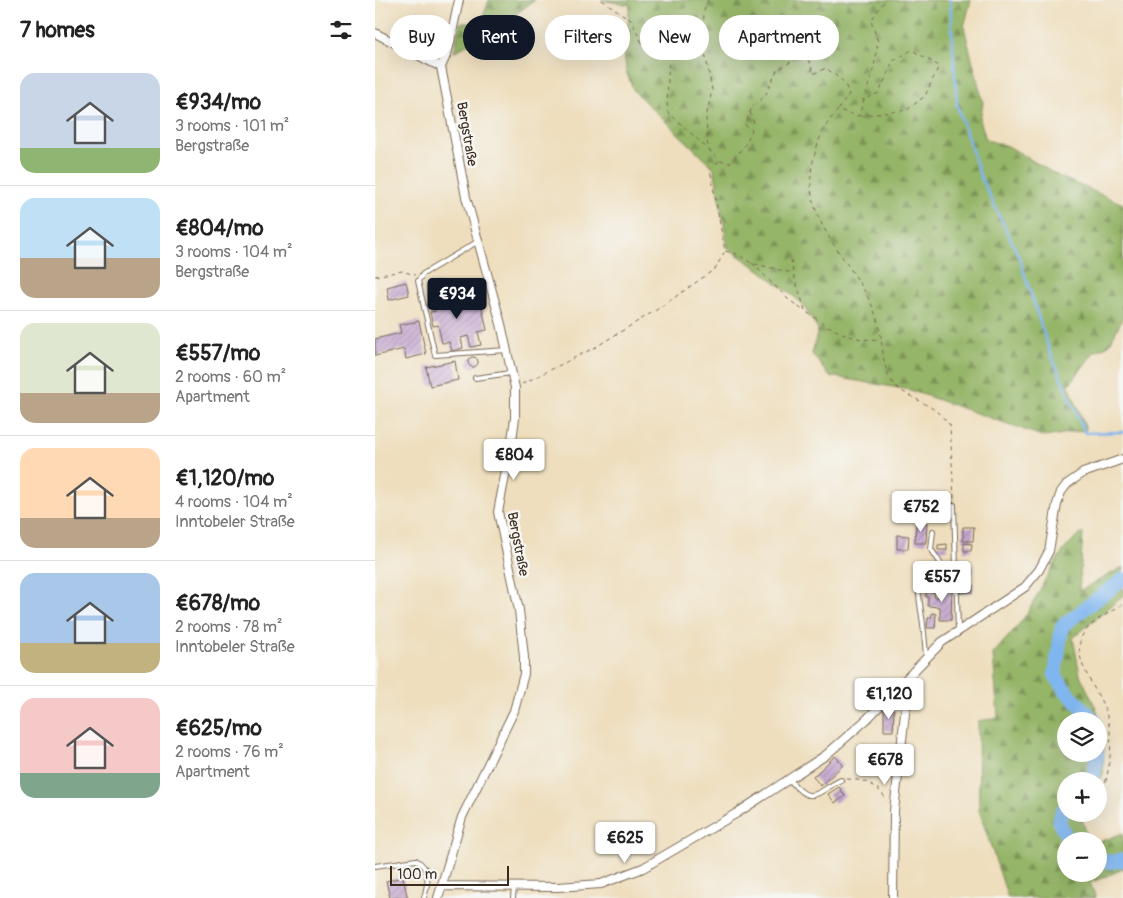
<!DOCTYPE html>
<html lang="en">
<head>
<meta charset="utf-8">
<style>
  body { margin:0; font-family:Pangolin,sans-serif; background:#f2f2f2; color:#222; height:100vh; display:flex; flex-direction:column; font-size:19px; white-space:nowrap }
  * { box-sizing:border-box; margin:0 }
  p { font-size:16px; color:#767676 }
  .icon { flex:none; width:28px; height:28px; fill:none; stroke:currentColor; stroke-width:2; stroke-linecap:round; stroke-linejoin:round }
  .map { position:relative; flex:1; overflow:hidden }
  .details { display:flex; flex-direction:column; background:#fff; width:375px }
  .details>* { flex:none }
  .guide { position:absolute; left:15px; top:15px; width:475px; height:45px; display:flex; gap:10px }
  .fabs { position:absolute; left:682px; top:712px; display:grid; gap:10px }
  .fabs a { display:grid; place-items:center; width:50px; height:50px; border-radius:50%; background:#fff; box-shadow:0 5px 20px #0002; font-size:25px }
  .scale { position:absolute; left:15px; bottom:12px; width:119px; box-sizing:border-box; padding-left:5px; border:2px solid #3b2a1e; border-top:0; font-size:14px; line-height:18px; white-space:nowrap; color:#3b2a1e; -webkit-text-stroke:4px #f6f6f2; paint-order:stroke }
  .price { position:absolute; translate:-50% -42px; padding:0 11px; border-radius:5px; background:#fff; color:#222; font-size:16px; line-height:32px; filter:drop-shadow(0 1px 2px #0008) }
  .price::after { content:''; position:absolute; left:50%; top:30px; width:15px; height:11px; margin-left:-8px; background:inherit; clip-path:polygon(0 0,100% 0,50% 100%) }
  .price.active { background:#111827; color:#fff }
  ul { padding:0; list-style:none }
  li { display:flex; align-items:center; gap:15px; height:125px; padding:0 20px }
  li+li { border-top:1px solid #e0e0e0 }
  li span { display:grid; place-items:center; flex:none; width:140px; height:100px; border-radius:15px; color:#555 }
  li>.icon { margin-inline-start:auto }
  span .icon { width:60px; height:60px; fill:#fffc; stroke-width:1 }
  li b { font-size:21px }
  h2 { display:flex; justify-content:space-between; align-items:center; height:60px; padding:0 20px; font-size:21px }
  .tag { padding:0 18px; border-radius:22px; background:#fff; box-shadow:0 5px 20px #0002; font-size:18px; line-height:45px }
  .tag.active { background:#111827; color:#fff }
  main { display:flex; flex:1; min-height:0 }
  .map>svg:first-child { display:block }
</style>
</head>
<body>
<main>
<section class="details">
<h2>7 homes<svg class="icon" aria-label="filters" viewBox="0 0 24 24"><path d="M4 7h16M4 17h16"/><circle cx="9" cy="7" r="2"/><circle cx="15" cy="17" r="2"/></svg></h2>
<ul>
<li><span style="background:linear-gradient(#c9d6e8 75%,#8fb573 0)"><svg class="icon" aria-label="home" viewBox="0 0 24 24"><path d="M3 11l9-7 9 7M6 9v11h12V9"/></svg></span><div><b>€934/mo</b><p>3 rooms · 101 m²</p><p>Bergstraße</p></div></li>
<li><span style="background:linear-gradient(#bfe0f5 60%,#b9a48a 0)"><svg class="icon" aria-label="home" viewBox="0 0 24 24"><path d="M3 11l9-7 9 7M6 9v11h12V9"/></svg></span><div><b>€804/mo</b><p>3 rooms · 104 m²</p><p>Bergstraße</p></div></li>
<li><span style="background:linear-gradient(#dfe7d0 70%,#b9a48a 0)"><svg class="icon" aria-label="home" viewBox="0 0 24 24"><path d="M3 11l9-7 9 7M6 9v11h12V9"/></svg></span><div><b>€557/mo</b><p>2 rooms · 60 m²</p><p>Apartment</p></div></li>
<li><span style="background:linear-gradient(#ffd9b3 70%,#b9a48a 0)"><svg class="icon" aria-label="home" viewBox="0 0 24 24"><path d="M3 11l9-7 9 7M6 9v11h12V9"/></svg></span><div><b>€1,120/mo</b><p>4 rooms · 104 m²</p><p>Inntobeler Straße</p></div></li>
<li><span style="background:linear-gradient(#a9c7e8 70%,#c2b280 0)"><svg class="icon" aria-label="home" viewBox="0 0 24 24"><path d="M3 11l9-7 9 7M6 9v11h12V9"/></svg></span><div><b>€678/mo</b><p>2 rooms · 78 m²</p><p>Inntobeler Straße</p></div></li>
<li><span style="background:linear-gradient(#f6c9c9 75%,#7fa58c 0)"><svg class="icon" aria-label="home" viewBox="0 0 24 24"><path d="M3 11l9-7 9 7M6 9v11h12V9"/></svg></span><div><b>€625/mo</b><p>2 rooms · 76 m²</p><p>Apartment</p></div></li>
</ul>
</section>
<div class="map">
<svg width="748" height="898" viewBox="0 0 748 898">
  <defs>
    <pattern id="forest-firs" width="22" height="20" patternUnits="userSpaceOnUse" patternTransform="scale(1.25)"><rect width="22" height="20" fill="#95b568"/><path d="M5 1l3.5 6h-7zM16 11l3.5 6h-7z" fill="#7b9355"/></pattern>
    <pattern id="building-hatch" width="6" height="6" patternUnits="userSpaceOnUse" patternTransform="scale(1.25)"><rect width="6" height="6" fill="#c5a6d0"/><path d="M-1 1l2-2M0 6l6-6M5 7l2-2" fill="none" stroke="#a187a8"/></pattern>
  </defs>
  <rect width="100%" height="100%" fill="#f6f6f2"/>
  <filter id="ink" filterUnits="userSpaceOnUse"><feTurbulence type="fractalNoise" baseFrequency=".02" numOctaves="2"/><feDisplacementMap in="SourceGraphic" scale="10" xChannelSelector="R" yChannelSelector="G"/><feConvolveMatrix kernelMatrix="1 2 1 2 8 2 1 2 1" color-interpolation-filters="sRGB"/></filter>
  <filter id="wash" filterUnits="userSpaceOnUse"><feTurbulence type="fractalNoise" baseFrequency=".0096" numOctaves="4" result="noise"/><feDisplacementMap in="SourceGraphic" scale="20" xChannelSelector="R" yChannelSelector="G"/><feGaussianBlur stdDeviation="1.12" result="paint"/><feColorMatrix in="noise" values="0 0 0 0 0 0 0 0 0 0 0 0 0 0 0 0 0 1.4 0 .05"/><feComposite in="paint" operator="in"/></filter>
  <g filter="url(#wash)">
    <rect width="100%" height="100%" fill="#eedebd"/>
    <!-- forest -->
    <path fill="url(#forest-firs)" stroke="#687043" fill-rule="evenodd" d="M114 0H160L116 32 79 52 85 23H106Z
      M226 0H596L589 27 608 103 605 119 611 140 633 146 683 176 748 204V317L734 345 719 352 694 385 711 430 670 437 535 390 454 376 437 354 443 330 427 303 386 271 353 248 339 168 259 91 252 74 249 54 255 5Z
      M708 533 704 591 748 567V596L698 638 705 675 722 710 729 745 728 775 723 781H691V814H706L713 841H691V874H724V842L748 833V869L715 883 721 898H633L604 810 603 721 623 718 618 654C629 641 641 629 651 615 666 591 684 545 708 533ZM724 721V754H691V721Z"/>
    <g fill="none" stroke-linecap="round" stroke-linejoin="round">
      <!-- stream -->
      <path stroke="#80b6ef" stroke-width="2.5" d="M575 0 582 105 606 178 644 257 674 350 710 433 748 432"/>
      <!-- river -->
      <path stroke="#80b6ef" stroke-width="14" d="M720 721 691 691 680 675 687 626 748 579
        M713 781 719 773 722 754
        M691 807 687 811 684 822 694 841
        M724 860 736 862 748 860"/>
    </g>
    <g id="blocks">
      <!-- building -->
      <path fill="url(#building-hatch)" d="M31 282 34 295 14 300 12 287Z
        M66 283 71 307 105 299 112 330 103 332 106 345 96 347 93 336 86 338 88 348 77 351 74 342 67 343 63 325 58 326 55 312 60 311 54 286Z
        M44 321 51 354 31 359 29 349 0 356V339L26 333 24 325Z
        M93 362a5 5 0 1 1 10 0a5 5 0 1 1-10 0Z
        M80 361 83 380 55 386 51 367Z
        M541 523H552L551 543H540Z
        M588 527H599L598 541H588Z
        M522 535 534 536 533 549H522Z
        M589 543 597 544 596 551H589Z
        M572 544V550H563V545Z
        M597 568V574L586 575 585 569Z
        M584 584H598V592L585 593Z
        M565 589H577L576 620H565V607L553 606V597H551V592L560 593 559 597H565Z
        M557 613 561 614 560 628H552L553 618H556Z
        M509 709H519L518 731H509Z
        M460 756 468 765 446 786 438 777Z
        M464 787 470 796 460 803 453 794Z
        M28 877 32 896 34 898H15L11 881Z"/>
    </g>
  </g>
  <g filter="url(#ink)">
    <use href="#blocks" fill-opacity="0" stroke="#7a6956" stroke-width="1"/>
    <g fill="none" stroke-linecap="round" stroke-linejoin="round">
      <!-- lane casing -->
      <g stroke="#7a6956" stroke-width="6">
        <path id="lane" d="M102 242 48 274 43 281 60 355 132 350
          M100 378 136 373
          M579 505 583 630
          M558 531 556 549 568 567
          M551 656C550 643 549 630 547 617 542 586 538 562 580 569
          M415 780C437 808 442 791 466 780
          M0 866 41 860C57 870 53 882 49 898
          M138 898 139 887"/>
      </g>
      <!-- street casing -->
      <g stroke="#7a6956" stroke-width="10">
        <path id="street" d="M0 33 66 67
          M66 67 73 51 84 0
          M67 886 183 887 226 884 268 868 362 813 451 755 491 720 567 642 650 587 664 570 674 551 682 504 686 492 692 484 708 473 748 459
          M63 898 87 817 139 711 149 674V657L144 610 123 512 137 440 140 418V388L126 324 91 197 66 67
          M518 898 519 811 534 678"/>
      </g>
      <!-- path -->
      <path stroke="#7a6956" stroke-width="1" stroke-dasharray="4 4" stroke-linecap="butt" d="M227 0 256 20 267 43 294 47 315 45
        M333 0 329 11 328 42 337 90 331 118 333 149 345 161 355 163 370 145 377 130 370 125 377 107 390 96 402 70 426 56 435 62 438 74 451 68 469 82 474 94 463 110 484 116 499 67 503 42 496 21 510 0
        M286 16 294 47 292 111 333 149
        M422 46 426 55
        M463 110C447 128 444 138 438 161 423 226 485 263 502 319 509 339 505 364 517 382 525 393 541 398 552 405 561 410 568 417 575 425L579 499
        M375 112 379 123
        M485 116 532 110 550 96 564 66 537 50 518 61 504 93 487 100
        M344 161 335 169 350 251 362 254 376 263 418 273
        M416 260C418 278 426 294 430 311 453 327 477 343 505 339
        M377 263 413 299 429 311
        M0 276 27 271 40 275
        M147 384 219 348 286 307 340 269 350 251
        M472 779C490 780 503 784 512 801
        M724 805C734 775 741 741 730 710 722 688 698 662 706 638 712 623 735 613 748 604"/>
      <!-- lane -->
      <use href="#lane" stroke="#fff" stroke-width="4"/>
      <!-- street -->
      <use href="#street" stroke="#fff" stroke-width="8"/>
    </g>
  </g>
  <g text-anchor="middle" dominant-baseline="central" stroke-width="5" stroke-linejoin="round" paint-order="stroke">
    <!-- street labels -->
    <g font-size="14" fill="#3b2a1e" stroke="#f6f6f2">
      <text transform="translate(92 134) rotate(80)">Bergstraße</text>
      <text transform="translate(143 544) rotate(79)">Bergstraße</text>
    </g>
  </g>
</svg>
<div class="fabs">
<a><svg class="icon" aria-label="layers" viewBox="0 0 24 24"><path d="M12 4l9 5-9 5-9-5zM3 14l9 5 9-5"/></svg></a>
<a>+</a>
<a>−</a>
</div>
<div class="scale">100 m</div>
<b class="price active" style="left:82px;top:320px">€934</b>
<b class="price" style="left:139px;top:481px">€804</b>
<b class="price" style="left:546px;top:533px">€752</b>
<b class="price" style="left:567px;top:603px">€557</b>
<b class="price" style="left:514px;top:720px">€1,120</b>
<b class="price" style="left:510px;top:786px">€678</b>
<b class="price" style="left:250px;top:864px">€625</b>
<div class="guide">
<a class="tag">Buy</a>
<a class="tag active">Rent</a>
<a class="tag">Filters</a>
<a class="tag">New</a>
<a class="tag">Apartment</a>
</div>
</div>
</main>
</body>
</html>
